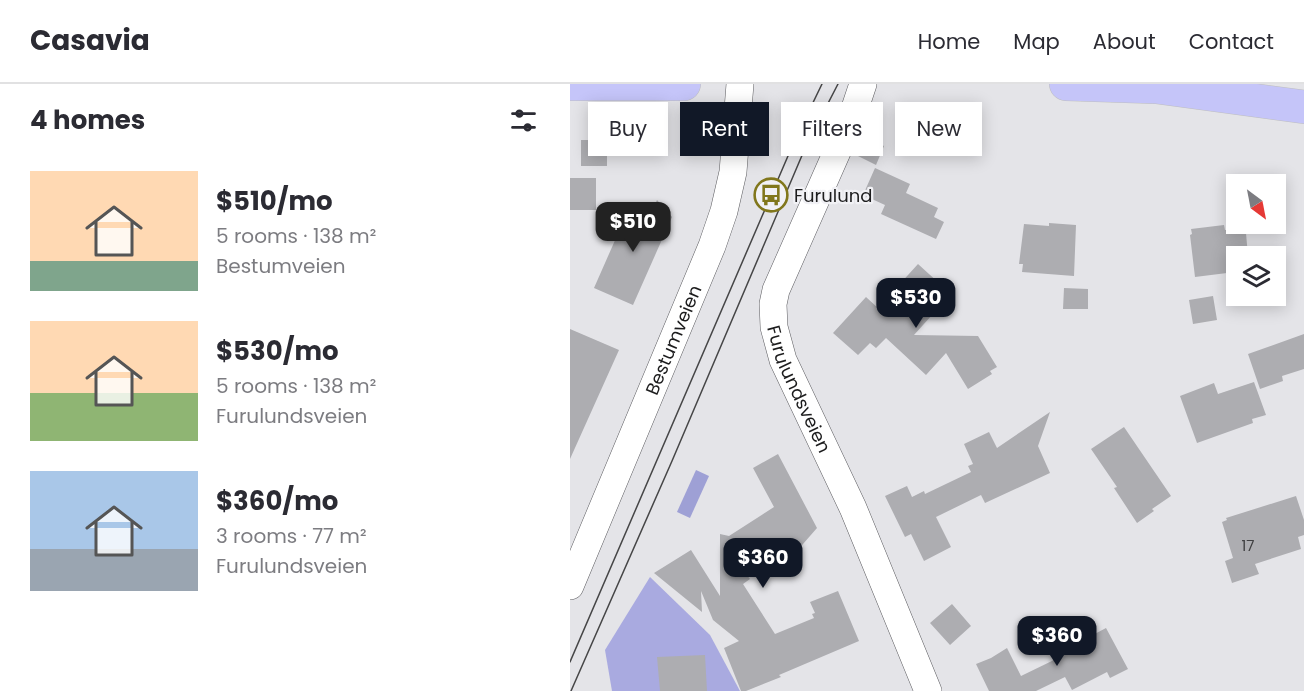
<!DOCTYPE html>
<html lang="en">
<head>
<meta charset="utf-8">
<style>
  body { margin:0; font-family:Poppins,sans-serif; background:#f2f2f3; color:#2b2b33; height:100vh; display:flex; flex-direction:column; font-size:22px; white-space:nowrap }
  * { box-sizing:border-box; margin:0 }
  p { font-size:20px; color:#7c7c81 }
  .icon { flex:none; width:33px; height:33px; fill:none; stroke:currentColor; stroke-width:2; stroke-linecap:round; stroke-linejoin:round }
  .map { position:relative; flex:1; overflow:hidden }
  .drawer { display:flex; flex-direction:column; background:#fff; width:570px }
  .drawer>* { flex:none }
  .hud { position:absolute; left:18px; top:18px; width:570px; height:54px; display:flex; gap:12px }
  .needle { width:39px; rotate:148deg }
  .fabs { position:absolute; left:656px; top:90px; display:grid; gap:12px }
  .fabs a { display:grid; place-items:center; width:60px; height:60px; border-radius:0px; background:#fff; box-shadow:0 3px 15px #0003; font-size:30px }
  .price { position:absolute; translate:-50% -51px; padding:0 14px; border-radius:12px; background:#111827; color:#fff; font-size:20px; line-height:39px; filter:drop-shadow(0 2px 3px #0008) }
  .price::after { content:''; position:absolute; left:50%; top:36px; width:18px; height:14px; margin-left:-9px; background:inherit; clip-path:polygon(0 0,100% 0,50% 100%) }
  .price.current { background:#222; color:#fff }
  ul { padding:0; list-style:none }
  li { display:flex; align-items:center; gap:18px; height:150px; padding:0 30px }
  li span { display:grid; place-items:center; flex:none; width:168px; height:120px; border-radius:0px; color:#555 }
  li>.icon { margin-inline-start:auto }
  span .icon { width:72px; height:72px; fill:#fffc; stroke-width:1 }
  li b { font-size:26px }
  h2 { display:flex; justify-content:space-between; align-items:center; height:72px; padding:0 30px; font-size:26px }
  .pill { padding:0 21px; border-radius:0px; background:#fff; box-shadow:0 3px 15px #0003; font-size:21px; line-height:54px }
  .pill.current { background:#111827; color:#fff }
  header { display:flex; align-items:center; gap:36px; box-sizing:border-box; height:84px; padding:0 30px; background:#fff; border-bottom:2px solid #e1e1e2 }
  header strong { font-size:28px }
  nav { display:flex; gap:33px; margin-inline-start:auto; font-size:21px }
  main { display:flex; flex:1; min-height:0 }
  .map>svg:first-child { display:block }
</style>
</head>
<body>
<header>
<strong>Casavia</strong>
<nav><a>Home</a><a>Map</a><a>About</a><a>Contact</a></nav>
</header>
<main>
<section class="drawer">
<h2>4 homes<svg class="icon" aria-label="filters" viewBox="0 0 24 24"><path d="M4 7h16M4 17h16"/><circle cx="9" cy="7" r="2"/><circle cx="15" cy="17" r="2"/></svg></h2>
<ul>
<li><span style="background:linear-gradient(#ffd9b3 75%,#7fa58c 0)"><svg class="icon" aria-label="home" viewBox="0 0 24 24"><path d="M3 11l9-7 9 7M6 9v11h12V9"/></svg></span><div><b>$510/mo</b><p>5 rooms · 138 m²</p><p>Bestumveien</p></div></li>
<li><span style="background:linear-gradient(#ffd9b3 60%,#8fb573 0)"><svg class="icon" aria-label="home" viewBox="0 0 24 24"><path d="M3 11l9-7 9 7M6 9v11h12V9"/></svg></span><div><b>$530/mo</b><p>5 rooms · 138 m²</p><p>Furulundsveien</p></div></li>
<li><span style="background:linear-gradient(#a9c7e8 65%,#9aa5b1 0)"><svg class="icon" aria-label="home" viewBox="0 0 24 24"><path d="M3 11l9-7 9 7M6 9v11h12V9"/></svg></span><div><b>$360/mo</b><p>3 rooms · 77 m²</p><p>Furulundsveien</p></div></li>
</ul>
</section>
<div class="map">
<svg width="734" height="607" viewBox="0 0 734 607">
  <rect width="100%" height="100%" fill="#e4e4e8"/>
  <!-- forest -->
  <path fill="#a9aae0" d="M80 493 140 551 170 607H42L35 566Z"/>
  <!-- water -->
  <path fill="#9ea0d5" d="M126 386 139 392 120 434 107 428Z"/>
  <!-- building -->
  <path fill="#adadb1" d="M296 54 314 62 306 81 288 72Z
    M11 56H37V82H11Z
    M305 84 340 100 336 109 368 124 364 133 374 138 366 155 311 130 315 121 293 111Z
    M0 94H26V126H0Z
    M87 116 102 133 63 221 24 204 61 120 81 129Z
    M479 139 506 141 504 192 452 188 453 180H449L454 140 479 142Z
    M654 141 655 146 673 144 674 150 676 149 678 172H666V177H661L662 181H656L657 189 625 193 620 151 622 150 621 145Z
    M348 180 381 210 344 251 408 252 427 283 420 287 422 290 398 305 376 269 356 291 316 254 306 264 300 259 288 271 263 249 296 213 308 224Z
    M494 204 518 205V225H493Z
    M643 212 647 236 623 240 619 216Z
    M0 245 49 266 0 375Z
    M734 250V285L712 292 713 297 690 305 678 270Z
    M684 298 696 331 682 335 683 339 627 359 610 312 644 299 648 310Z
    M480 328 468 362 480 389 415 419 411 411 366 433 381 463 354 477 341 450 335 453 315 412 337 402 342 413 354 407 355 410 401 388 398 382 403 380 394 360 419 348 427 364Z
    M554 343 601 412 582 425 584 427 567 439 544 404 547 403 521 365Z
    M208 370 247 444 226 468 219 462 176 490 180 495 173 500 205 550 244 534 242 530 245 529 240 518 268 507 289 557 209 591 211 593 176 607H171L154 564 169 557 143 536 131 507 132 528 84 489 121 466 150 512V450L159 452 204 423 183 384Z
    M726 412 734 436V451L728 453 731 465 685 480 689 490 662 499 655 477 663 474 652 438 657 436 656 434Z
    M382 520 401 542 380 561 360 539Z
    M536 544 558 585 540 594 537 588 502 606 495 593 466 607H419L406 580 421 574 437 564 451 592 486 575 484 571 501 561 502 562Z
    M135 571 137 607H90L87 573Z"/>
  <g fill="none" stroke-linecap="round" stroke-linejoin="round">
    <!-- minor casing -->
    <g stroke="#5d5d61" stroke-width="28">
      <g id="minor">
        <path id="s1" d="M293 0 281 36 206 206 203 220 204 243 213 276 283 424 358 607"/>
        <path id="s2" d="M0 502 142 162 154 127 163 88 170 0"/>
      </g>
    </g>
    <!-- major casing -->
    <g stroke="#bfbfc0" stroke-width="34">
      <path id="major" d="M0 0H114
        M496 0 586 3 734 23"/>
    </g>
    <!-- minor -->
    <use href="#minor" stroke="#fff" stroke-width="27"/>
    <!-- major -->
    <use href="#major" stroke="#c5c5f9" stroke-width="33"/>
    <!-- tram -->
    <path stroke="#464647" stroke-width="1.5" d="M0 578 224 58 252 0
      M1 607 102 377 236 62 268 0"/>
  </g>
  <!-- icons -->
  <defs>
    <g id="bus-ring" transform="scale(1.725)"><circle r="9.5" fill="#f1f1f5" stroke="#81771c" stroke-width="1.5"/><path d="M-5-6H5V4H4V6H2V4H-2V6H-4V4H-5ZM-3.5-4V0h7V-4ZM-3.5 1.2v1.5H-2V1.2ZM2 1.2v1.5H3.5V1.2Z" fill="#81771c"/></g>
  </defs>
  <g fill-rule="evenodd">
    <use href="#bus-ring" x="201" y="111"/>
  </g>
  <g text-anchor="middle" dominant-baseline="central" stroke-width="4.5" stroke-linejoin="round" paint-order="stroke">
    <!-- number labels -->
    <g font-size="15" fill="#404042">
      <text x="678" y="461">17</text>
    </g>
    <!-- poi labels -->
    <g font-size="18" fill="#1c1c1d" stroke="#f1f1f5" text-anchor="start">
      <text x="224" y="111">Furulund</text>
    </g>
    <!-- street labels -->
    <g font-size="18" fill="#1c1c1d" stroke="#f1f1f5">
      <text stroke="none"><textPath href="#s2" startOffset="267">Bestumveien</textPath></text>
      <text stroke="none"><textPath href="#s1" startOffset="328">Furulundsveien</textPath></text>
    </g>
  </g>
</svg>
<div class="fabs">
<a><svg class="needle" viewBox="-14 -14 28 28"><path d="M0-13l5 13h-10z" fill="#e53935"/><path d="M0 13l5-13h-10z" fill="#7c7c81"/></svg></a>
<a><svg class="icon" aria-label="layers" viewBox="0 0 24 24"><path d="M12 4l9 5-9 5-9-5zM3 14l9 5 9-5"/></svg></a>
</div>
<b class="price current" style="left:63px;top:169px">$510</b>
<b class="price" style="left:346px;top:245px">$530</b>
<b class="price" style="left:193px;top:505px">$360</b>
<b class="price" style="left:487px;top:583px">$360</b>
<div class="hud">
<a class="pill">Buy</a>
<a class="pill current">Rent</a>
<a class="pill">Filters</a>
<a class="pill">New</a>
</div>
</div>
</main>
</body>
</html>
